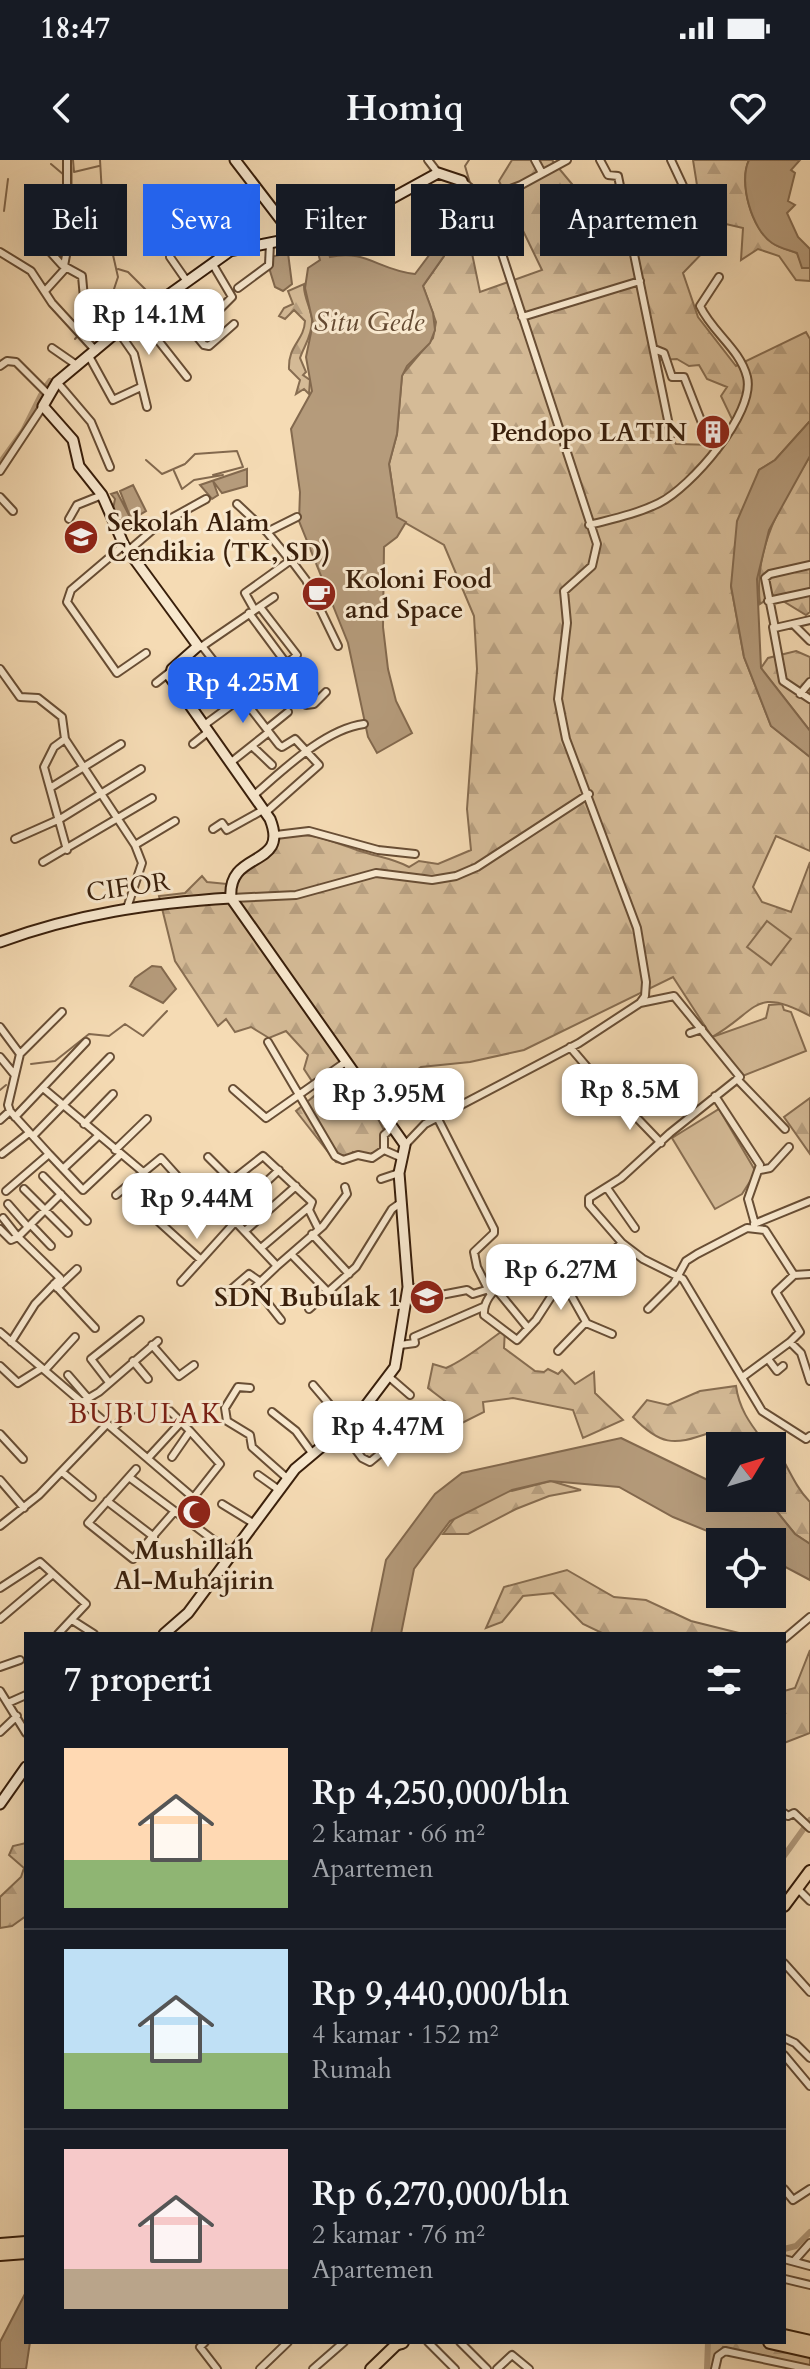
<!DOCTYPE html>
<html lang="id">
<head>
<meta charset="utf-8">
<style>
  body { margin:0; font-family:Cardo,serif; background:#242831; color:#f1f3f6; height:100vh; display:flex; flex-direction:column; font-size:30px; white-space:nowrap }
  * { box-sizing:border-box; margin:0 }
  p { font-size:26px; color:#9ea1a6 }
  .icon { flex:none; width:44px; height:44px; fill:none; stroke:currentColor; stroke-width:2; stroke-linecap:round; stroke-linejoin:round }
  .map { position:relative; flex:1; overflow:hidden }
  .side { position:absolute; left:24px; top:1472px; width:762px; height:712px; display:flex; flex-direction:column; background:#171b24; border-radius:0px; box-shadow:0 8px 32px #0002 }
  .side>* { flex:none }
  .guide { position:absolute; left:24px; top:24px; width:762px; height:72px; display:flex; gap:16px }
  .needle { width:52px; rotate:52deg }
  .controls { position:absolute; left:706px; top:1272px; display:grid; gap:16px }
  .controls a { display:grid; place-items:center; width:80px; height:80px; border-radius:0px; background:#171b24; box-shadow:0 8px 32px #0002; font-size:40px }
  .price { position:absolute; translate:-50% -68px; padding:0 18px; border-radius:16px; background:#fff; color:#222; font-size:26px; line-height:52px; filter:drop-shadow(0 2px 4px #0008) }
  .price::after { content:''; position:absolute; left:50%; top:48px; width:24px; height:18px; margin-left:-12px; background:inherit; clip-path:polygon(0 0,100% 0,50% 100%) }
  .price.selected { background:#2563eb; color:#fff }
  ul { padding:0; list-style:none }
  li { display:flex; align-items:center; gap:24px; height:200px; padding:0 40px }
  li+li { border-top:2px solid #363941 }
  li span { display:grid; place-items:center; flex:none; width:224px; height:160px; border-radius:0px; color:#555 }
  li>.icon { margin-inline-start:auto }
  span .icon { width:96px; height:96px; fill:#fffc; stroke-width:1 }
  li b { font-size:34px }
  h2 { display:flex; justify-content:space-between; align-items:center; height:96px; padding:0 40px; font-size:34px }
  .pill { padding:0 28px; border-radius:0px; background:#171b24; box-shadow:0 8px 32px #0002; font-size:28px; line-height:72px }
  .pill.selected { background:#2563eb; color:#fff }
  .status { display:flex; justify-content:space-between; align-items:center; height:56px; padding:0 40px; background:#171b24; direction:ltr }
  .status svg { height:22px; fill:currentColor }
  header { display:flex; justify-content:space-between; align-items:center; height:104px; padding:0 40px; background:#171b24; font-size:36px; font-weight:800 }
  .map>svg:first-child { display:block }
</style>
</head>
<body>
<div class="status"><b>18:47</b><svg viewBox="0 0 49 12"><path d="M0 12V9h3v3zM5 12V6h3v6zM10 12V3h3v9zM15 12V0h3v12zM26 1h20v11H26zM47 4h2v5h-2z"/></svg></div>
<header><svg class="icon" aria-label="back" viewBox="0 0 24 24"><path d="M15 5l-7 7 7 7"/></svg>Homiq<svg class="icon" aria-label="heart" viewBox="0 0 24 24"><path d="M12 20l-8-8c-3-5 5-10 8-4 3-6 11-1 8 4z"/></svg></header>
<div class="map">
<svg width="810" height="2209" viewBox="0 0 810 2209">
  <defs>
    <pattern id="forest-firs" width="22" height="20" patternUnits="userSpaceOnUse" patternTransform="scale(2)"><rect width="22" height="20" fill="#d5bb97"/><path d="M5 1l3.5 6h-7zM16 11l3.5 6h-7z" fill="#b8a081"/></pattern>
  </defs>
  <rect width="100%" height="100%" fill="#f5dbb4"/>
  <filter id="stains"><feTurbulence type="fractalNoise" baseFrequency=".0025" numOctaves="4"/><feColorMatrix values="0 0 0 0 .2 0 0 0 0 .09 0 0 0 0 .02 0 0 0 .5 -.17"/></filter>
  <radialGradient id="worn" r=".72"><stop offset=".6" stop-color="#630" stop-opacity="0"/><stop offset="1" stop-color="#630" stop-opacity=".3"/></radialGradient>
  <!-- forest -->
  <path fill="url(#forest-firs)" stroke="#876d51" stroke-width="2" fill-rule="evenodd" d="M512 0H552L611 71 642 69 689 41 697 25 693 0H749C738 22 752 70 773 83 779 88 789 90 797 93L803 108H810V121L796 120 779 96 758 89 741 100 743 68 713 61 712 83 683 113 698 157 736 206 806 172 810 179V261L775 300 759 310 731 426 744 497 771 566 810 597V691L776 676 753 727 762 742 791 752 810 702V856C754 825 758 851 712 877L673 817 524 890 470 902 421 907 370 944 384 970 381 991 368 997 353 992 342 1003 336 1002 296 951 319 932 304 909 308 895 286 871 269 878 251 867 235 872 226 859 218 866 175 801 159 736 185 733 202 716 207 722 227 724 266 694 278 674C315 673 327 680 360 691 378 697 392 698 409 707L419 701 438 704 471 690 467 649 477 509 474 456 444 385 397 358 389 304 397 274 402 215 433 178 436 162 423 126 444 96 449 71 463 50 480 132 542 110 499 21ZM677 199 689 206 699 205 707 219 727 227 721 236 733 261 714 285 676 284 669 276 666 231C652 222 655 214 659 200Z
    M304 124C303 138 312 149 312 161 312 176 304 186 300 198L306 212 303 215 310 220 309 234 304 229 296 234 300 220 289 209C288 185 304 181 305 161L294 150 285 159 279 156 284 148 293 144 288 131Z
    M810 296V452L806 455 773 435 760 444C753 389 782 341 810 296Z
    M796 491 810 497V571L761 508 768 498Z
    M810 938V994L784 957Z
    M505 1169 504 1188 535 1211 544 1212 548 1209 558 1214 562 1210 575 1224 594 1212 595 1233 623 1260 583 1278 573 1250 513 1238 483 1242 484 1252 454 1267 449 1244 428 1228 433 1204 446 1208C467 1199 485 1183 505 1169Z
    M736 1226C739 1248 749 1262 762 1279L768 1276C785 1297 792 1324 810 1342V1384L795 1374 766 1338H772V1286H729L709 1273C673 1286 660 1285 633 1257L647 1240 668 1245 700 1231Z
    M551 1321 581 1330 549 1336 516 1349 468 1374H443L455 1358 501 1325 512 1331Z
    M567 1410 614 1437 646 1440 691 1461 743 1474H604L583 1464 553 1433 523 1436 502 1462 486 1468 504 1427Z
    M810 1490V1573L784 1583V1531L795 1528Z
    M26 1683V1756L12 1766 0 1768V1737L21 1717 24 1708 9 1695 13 1686Z
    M708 2182H770L810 2191V2206L723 2187 712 2209H707Z"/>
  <!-- park -->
  <path fill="#d5bb97" stroke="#876d51" stroke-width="2" d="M767 761 791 779 771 805 747 787Z
    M782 844 784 850 791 852 806 891 740 917 712 877 766 858 769 845Z
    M719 949 756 1012 742 1034 715 1049 672 978Z"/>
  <!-- water -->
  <path fill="#b59b7b" stroke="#83694e" stroke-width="2" d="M749 0H800L791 10 795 13 788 41 795 45 787 53 798 77 810 89V108H802L797 93C789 90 779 88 772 83 752 70 738 22 749 0Z
    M461 31 470 35 449 71 444 96 423 126 433 153 435 170 430 183 407 206 402 216 397 274 389 304 397 357 406 362 397 377 384 387 383 467 388 509 396 541 412 573 377 593 368 577 348 483 299 361 300 332 291 269 312 231 306 197 313 163 305 128 308 108 320 100 316 86 325 84 330 97C366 89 378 110 415 114L436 86Z
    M288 93 292 124 283 131 275 127 266 98Z
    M810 261V296L769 370 757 419 761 508 810 571V597L771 566 744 497 731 426 737 361 759 310 775 300Z
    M247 309V326L222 333 213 321 218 335 212 339 200 325Z
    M133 325 146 351 122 365 113 349 115 339 111 334 117 332 131 359 120 331Z
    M152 806 161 807 176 829 163 843 130 826 135 818Z
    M621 1278 720 1326V1338H766L795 1374 810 1384V1420L772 1400V1382H734L673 1357 619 1327 550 1321 512 1330 450 1361 414 1409 401 1474H371L386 1400 435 1334 462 1313Z
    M26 2132V2182H30L26 2209H0V2182Z"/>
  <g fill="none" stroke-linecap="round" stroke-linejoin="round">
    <!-- stream -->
    <path stroke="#83694e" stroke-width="2" d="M73 0 74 12 99 6
      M51 4 64 15
      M466 32 470 23 465 6 469 0
      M4 51 8 19
      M118 109 128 112 148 132
      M75 179 112 135 118 117 103 51 100 0
      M146 300 162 314 185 304
      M186 303 195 294 237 291 243 307 213 315
      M174 311 182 329 194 320 223 315
      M31 904 55 901 89 874 109 876 125 864 143 876 167 851
      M0 930 6 925"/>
    <!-- canal -->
    <path stroke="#b59b7b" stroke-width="6" d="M70 8V28
      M44 229 50 221
      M0 303 23 271 41 235
      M784 1696 810 1660
      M784 2089 796 2086 810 2072
      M707 2209 708 2182"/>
    <!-- street casing -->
    <g stroke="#684e35" stroke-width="10">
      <path id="street" d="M428 0 438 13
        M535 0 542 13
        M600 0 608 15 618 16 671 275
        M671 0 686 32
        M462 21 484 39 597 384 592 406 564 431 567 463 558 539 566 579 637 768 646 822 645 836 640 843
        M484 39 521 25 567 0
        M61 67 47 71 44 85 62 105 82 116 84 138
        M0 92 31 111 52 143 96 191
        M170 97 186 120
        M212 103 232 137 195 174 204 185 209 186 234 164
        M64 106 67 90 61 67 67 38V0
        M238 128 269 105 270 83
        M45 131 64 110
        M139 156 187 217
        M522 157 640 121
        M118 171 134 194 147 247
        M52 188 78 206
        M654 189 664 193 672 217H684L702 263
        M90 198 113 240 141 227
        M0 206 7 201 16 202 47 233
        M57 222 91 262 110 307
        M0 311 43 246
        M0 337 13 351
        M237 344 267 372 290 400
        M69 359 77 345 102 335
        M589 365C612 359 637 354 659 343 690 328 756 253 747 217 740 189 712 172 700 146L719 117
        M267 372 297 357
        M124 385 71 430 67 442 117 513 146 493
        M128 391 157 366 206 339
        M810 405 770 414 765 418 775 468 810 460
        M768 441 810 432
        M254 449 245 433 291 400 306 420 338 486
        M249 453 286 503
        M793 464 810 481
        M773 467 783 521 810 539
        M202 486 279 585 282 587 295 579 319 605 265 653
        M201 487 274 437
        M0 509 20 537 38 538 62 557 65 579 135 685 142 703 127 748
        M278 511 306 545 314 544 326 532
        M156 523 170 512
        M800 534 810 522
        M244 541 297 495 260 447
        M203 566 241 538
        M267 569 288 552
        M65 579 54 587 44 607 67 690
        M193 584 208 572
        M253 587 272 605
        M230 603 269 572
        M50 628 121 584
        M253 636C283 610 325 569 364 564
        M213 669 222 663 227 670 263 650
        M276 675 309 671 378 690 415 694
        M15 679 60 659 141 609
        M135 685 175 661
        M43 702 152 638
        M232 738 296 735 376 713 432 720 456 716 477 707 589 634
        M0 867 20 894 8 945 10 951 49 994 6 1031
        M690 873 702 869
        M268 882 335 996 343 1000 358 995 372 998 384 990 400 997
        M570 887 587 907 589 919 638 959 661 983
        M20 894 62 852
        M0 897 14 914
        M737 919 785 969
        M43 928 143 1012
        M233 929 266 958 347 901
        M715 936 760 1005 748 1039 755 1064
        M442 938 450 951
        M617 942 635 923
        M15 957 86 882
        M437 957 494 1069V1073L474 1092 477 1107 490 1133
        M0 960 10 951
        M84 964 113 934
        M33 976 110 897
        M405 985 425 964 579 883 640 843 674 836 740 917 670 973 621 1018 589 1038V1045L622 1083
        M115 990 147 959
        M384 990V975L392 968
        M2 994 29 973
        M49 994 83 1030 121 994
        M208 997 231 1020
        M63 1009 98 976
        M760 1010 770 1008 789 987
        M43 1016 87 1061
        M381 1019 399 1013
        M607 1028 635 1068
        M24 1029 68 1073
        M116 1035 161 998 178 1017
        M8 1044 28 1067
        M147 1051 201 1100
        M230 1056 279 1010
        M3 1058 18 1077
        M754 1064 810 1041
        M31 1065 51 1086
        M318 1068 309 1050 312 1042 263 996 216 1033V1041L277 1106 323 1066 347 1034 345 1027
        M0 1069 11 1080 18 1077
        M245 1071 296 1026
        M312 1074 349 1114
        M261 1088 309 1047
        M291 1094 328 1132
        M277 1106 255 1127 281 1160
        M181 1122 236 1061
        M54 1124 95 1168
        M558 1126 536 1160 517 1180 484 1155C482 1131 519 1109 541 1106L558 1126 571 1127 622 1083 643 1099 683 1119 762 1251 806 1279 810 1276
        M408 1127 441 1135 467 1130 473 1134 489 1129
        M57 1128 77 1109
        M496 1129 528 1168
        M228 1132 249 1114 259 1121
        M309 1149 356 1107 392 1049 402 1042
        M648 1149 674 1123 686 1101 697 1094 747 1068 765 1070 794 1115 810 1114
        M586 1163 612 1174
        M0 1172 203 1346 205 1353 196 1365
        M11 1182 35 1144 60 1118 18 1077 61 1034
        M790 1182 800 1172 776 1132 794 1115
        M152 1185 179 1216 194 1205
        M400 1185 415 1183 414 1177 483 1147
        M558 1191 586 1162 567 1128
        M768 1199 777 1211 783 1206
        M133 1201 148 1219
        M0 1206 18 1223 42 1208
        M45 1210 75 1177
        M68 1215 87 1237
        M388 1216 410 1235
        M744 1216 790 1182 801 1193 810 1221
        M108 1221 91 1199 140 1160
        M313 1225 347 1265
        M250 1228 238 1227 225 1248 227 1261 250 1275 252 1287 288 1319
        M82 1242 99 1232 158 1181
        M170 1251 190 1271 172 1297
        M272 1252 296 1271 312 1293
        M113 1268 138 1245
        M341 1270 362 1298 370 1302 438 1246
        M190 1271 220 1304 194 1337
        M0 1274 23 1299
        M148 1298 182 1261
        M136 1309 88 1363 133 1399 174 1352
        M62 1312 92 1337
        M258 1315 279 1330
        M129 1317 231 1393
        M0 1320 24 1348
        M107 1341 154 1377
        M222 1344 253 1363
        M0 1366 39 1335 107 1264
        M0 1428 40 1402 86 1444 58 1474
        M0 1459 53 1414
        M72 1460 94 1474
        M784 1479 810 1457
        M0 1507 20 1500
        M0 1531 26 1573
        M8 1543 26 1535
        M0 1572 17 1556
        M784 1653 788 1656 794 1653 810 1668
        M797 1728 810 1741
        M784 1803 810 1832
        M784 1878 795 1883 810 1898
        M784 1895 810 1926
        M784 2029 793 2040 810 2029
        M784 2099 810 2106
        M794 2101 810 2083
        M785 2119 810 2125
        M205 2182 200 2187 217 2209
        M428 2182 455 2209
        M460 2182 487 2209
        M260 2209 288 2182
        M313 2209 344 2182
        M497 2209 512 2195 529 2209
        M715 2209 718 2196 725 2191 810 2209"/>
    </g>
    <!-- secondary casing -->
    <g stroke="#391f0b" stroke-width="13">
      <path id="secondary" d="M235 0 294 77
        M0 782C76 754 151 743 231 738
        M164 1474 188 1453 295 1309 358 1256 395 1207 408 1127 399 1013 405 985 231 738C227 689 290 709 270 659L170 517 172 509 198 486 124 385 102 335 79 306 73 280 43 246 57 222 118 171 230 91 334 70 438 13 462 21
        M0 1644 26 1607"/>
    </g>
    <!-- primary casing -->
    <g stroke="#391f0b" stroke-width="14">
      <path id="primary" d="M784 1746 810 1711
        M371 2209 399 2182"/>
    </g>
    <!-- highway casing -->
    <g stroke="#391f0b" stroke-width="16">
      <path id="highway" d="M0 2085 26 2083
        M0 2094 26 2092
        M784 2176 810 2182
        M770 2182 810 2191
        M398 2183 402 2182"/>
    </g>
    <!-- street -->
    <use href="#street" stroke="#f8e8ce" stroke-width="6"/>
    <!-- secondary -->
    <use href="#secondary" stroke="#f8e8ce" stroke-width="9"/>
    <!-- primary -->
    <use href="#primary" stroke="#f5dbb4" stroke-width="10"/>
    <!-- highway -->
    <use href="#highway" stroke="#f5dbb4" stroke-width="12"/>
  </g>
  <!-- icons -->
  <defs>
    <g id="building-disc" transform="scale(1.8)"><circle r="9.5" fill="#8f2418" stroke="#f8e8ce"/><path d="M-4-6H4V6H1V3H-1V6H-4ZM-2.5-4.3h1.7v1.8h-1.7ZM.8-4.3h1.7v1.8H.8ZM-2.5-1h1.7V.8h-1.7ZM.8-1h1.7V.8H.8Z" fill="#fff"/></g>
    <g id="school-disc" transform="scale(1.8)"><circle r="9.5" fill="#8f2418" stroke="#f8e8ce"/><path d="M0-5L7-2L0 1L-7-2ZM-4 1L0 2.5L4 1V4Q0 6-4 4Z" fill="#fff"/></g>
    <g id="cafe-disc" transform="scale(1.8)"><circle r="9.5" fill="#8f2418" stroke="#f8e8ce"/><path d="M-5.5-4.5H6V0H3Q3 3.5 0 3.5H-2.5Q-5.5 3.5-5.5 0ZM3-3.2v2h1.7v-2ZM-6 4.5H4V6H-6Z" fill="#fff"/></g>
    <g id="mosque-disc" transform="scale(1.8)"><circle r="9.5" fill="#8f2418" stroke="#f8e8ce"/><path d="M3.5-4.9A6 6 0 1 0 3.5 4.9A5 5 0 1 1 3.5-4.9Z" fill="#fff"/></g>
  </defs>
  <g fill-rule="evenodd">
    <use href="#building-disc" x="713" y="272"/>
    <use href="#school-disc" x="81" y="377"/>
    <use href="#cafe-disc" x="319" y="434"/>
    <use href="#school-disc" x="427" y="1137"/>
    <use href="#mosque-disc" x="194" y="1352"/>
  </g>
  <g text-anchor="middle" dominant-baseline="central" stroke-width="6" stroke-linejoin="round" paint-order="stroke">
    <!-- poi labels -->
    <g font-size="26" font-weight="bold" fill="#391f0b" stroke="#f8e8ce" text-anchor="end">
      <text x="687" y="272">Pendopo LATIN</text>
      <text x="107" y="362" text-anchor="start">Sekolah Alam<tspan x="107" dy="30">Cendikia (TK, SD)</tspan></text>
      <text x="345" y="419" text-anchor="start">Koloni Food<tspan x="345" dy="30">and Space</tspan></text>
      <text x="401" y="1137">SDN Bubulak 1</text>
      <text x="194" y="1390" text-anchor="middle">Mushillah<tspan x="194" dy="30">Al-Muhajirin</tspan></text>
    </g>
    <!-- street labels -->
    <g font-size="26" fill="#391f0b" stroke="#f8e8ce">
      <text transform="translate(128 727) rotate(-8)">CIFOR</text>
    </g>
    <!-- water labels -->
    <g font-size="28" font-style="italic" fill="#644a32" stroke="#f8e8ce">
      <text x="369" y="162">Situ Gede</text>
    </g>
    <!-- neighbourhood labels -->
    <g font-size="28" letter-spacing="2" fill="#7a1f14" stroke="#f8e8ce">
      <text x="146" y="1254">BUBULAK</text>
    </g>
  </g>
  <rect width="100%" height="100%" filter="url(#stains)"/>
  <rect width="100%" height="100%" fill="url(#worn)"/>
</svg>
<div class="controls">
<a><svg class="needle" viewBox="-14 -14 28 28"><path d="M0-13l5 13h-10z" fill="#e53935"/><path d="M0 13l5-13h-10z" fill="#9ea1a6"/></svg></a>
<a><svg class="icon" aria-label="locate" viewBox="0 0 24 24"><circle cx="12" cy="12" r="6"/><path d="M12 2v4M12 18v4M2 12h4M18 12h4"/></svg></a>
</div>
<b class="price" style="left:149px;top:197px">Rp 14.1M</b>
<b class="price selected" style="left:243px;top:565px">Rp 4.25M</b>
<b class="price" style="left:630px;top:972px">Rp 8.5M</b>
<b class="price" style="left:389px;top:976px">Rp 3.95M</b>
<b class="price" style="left:197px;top:1081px">Rp 9.44M</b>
<b class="price" style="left:561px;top:1152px">Rp 6.27M</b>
<b class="price" style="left:388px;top:1309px">Rp 4.47M</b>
<div class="guide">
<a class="pill">Beli</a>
<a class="pill selected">Sewa</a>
<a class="pill">Filter</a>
<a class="pill">Baru</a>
<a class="pill">Apartemen</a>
</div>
<section class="side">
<h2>7 properti<svg class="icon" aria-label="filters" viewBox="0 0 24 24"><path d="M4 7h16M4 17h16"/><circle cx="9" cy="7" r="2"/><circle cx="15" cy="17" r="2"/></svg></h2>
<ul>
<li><span style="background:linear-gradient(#ffd9b3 70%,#8fb573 0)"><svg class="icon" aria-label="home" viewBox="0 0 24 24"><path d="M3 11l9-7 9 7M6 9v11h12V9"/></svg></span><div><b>Rp 4,250,000/bln</b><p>2 kamar · 66 m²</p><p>Apartemen</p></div></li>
<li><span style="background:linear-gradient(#bfe0f5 65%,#8fb573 0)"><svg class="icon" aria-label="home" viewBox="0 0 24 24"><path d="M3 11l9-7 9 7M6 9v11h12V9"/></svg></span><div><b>Rp 9,440,000/bln</b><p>4 kamar · 152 m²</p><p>Rumah</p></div></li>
<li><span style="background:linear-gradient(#f6c9c9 75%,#b9a48a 0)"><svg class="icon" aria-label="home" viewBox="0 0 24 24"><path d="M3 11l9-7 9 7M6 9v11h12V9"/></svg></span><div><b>Rp 6,270,000/bln</b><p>2 kamar · 76 m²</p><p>Apartemen</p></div></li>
</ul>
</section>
</div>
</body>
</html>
